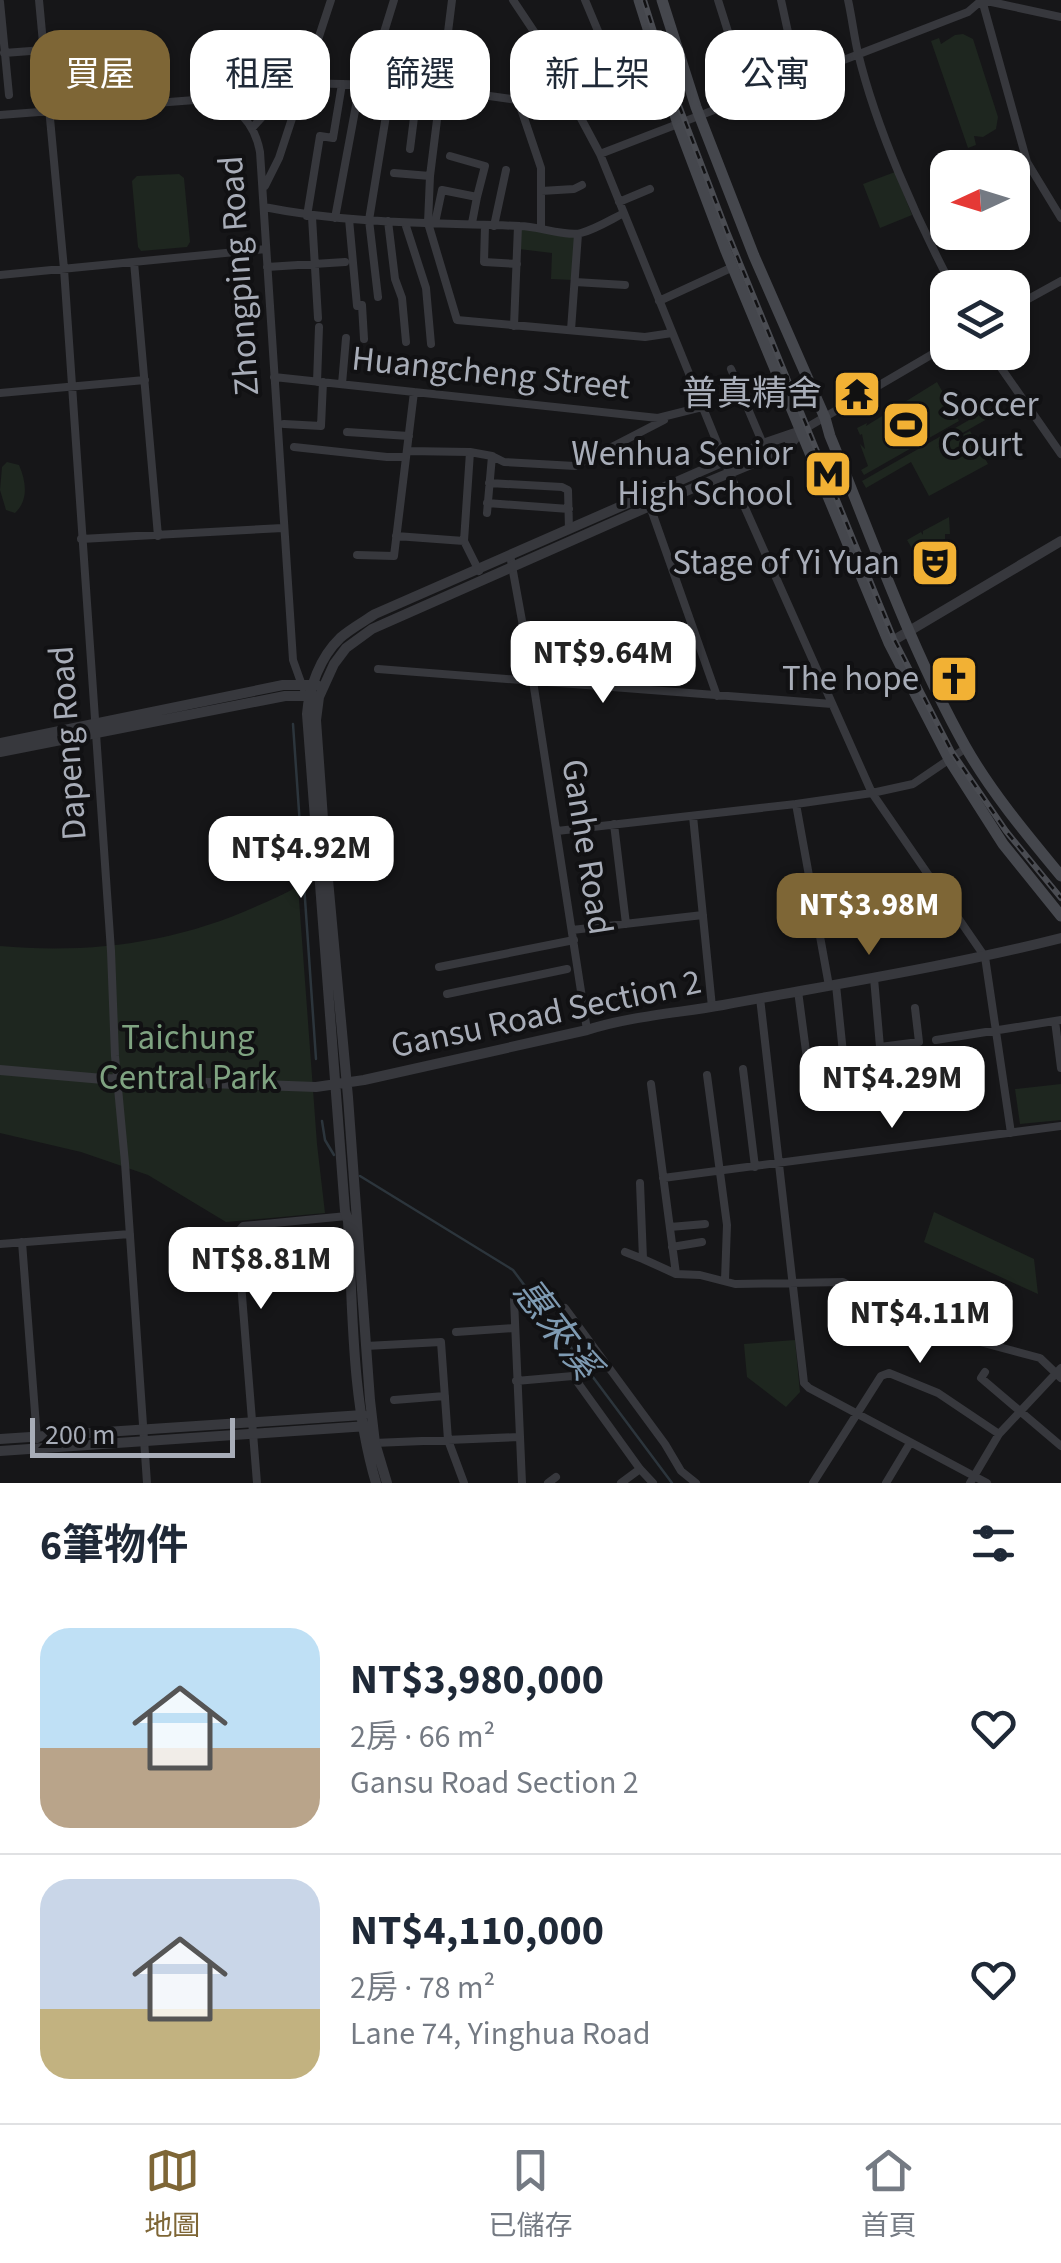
<!DOCTYPE html>
<html lang="zh-TW">
<head>
<meta charset="utf-8">
<style>
  body { margin:0; font-family:"Source Sans 3","Noto Sans TC",sans-serif; background:#f6f6f7; color:#1f2937; height:100vh; display:flex; flex-direction:column; font-size:38px; white-space:nowrap }
  * { box-sizing:border-box; margin:0 }
  p { font-size:32px; color:#747a83 }
  .icon { flex:none; width:55px; height:55px; fill:none; stroke:currentColor; stroke-width:2; stroke-linecap:round; stroke-linejoin:round }
  .map { position:relative; height:1483px; overflow:hidden }
  .drawer { display:flex; flex-direction:column; background:#fff; flex:1 }
  .drawer>* { flex:none }
  .top-card { position:absolute; left:30px; top:30px; width:1002px; height:90px; display:flex; gap:20px }
  .needle { width:65px; rotate:266deg }
  .tools { position:absolute; left:930px; top:150px; display:grid; gap:20px }
  .tools a { display:grid; place-items:center; width:100px; height:100px; border-radius:20px; background:#fff; box-shadow:0 2px 8px #0004; font-size:50px }
  .scale { position:absolute; left:30px; bottom:25px; width:205px; box-sizing:border-box; padding-left:10px; border:5px solid #a8adb8; border-top:0; font-size:28px; line-height:35px; white-space:nowrap; color:#a8adb8; -webkit-text-stroke:8px #111113; paint-order:stroke }
  .price { position:absolute; translate:-50% -85px; padding:0 22px; border-radius:20px; background:#fff; color:#222; font-size:32px; line-height:65px; filter:drop-shadow(0 2px 5px #0008) }
  .price::after { content:''; position:absolute; left:50%; top:60px; width:30px; height:22px; margin-left:-15px; background:inherit; clip-path:polygon(0 0,100% 0,50% 100%) }
  .price.on { background:#7e6636; color:#fff }
  ul { padding:0; list-style:none }
  li { display:flex; align-items:center; gap:30px; height:250px; padding:0 40px }
  li+li { border-top:2px solid #e0e1e3 }
  li span { display:grid; place-items:center; flex:none; width:280px; height:200px; border-radius:30px; color:#555 }
  li>.icon { margin-inline-start:auto }
  span .icon { width:120px; height:120px; fill:#fffc; stroke-width:1 }
  li b { font-size:42px }
  h2 { display:flex; justify-content:space-between; align-items:center; height:120px; padding:0 40px; font-size:42px }
  .chip { padding:0 35px; border-radius:30px; background:#fff; box-shadow:0 2px 8px #0004; font-size:35px; line-height:90px }
  .chip.on { background:#7e6636; color:#fff }
  .tabs { display:flex; justify-content:space-around; align-items:center; height:140px; border-top:2px solid #e0e1e3; background:#fff; font-size:28px; color:#747a83 }
  .tabs a { display:grid; justify-items:center; gap:5px }
  .tabs .on { color:#7e6636 }
  .map>svg:first-child { display:block }
</style>
</head>
<body>
<div class="map">
<svg width="1061" height="1483" viewBox="0 0 1061 1483">
  <rect width="100%" height="100%" fill="#161618"/>
  <!-- green -->
  <path fill="#1e261f" d="M963 34 973 39 998 117 996 129 983 137 974 136 976 145 968 148 931 41 939 38 941 44 955 35Z
    M895 172 912 215 880 228 863 184Z
    M179 174 184 178 190 242 187 247 141 251 138 247 132 181 137 176Z
    M520 228 575 236 573 280 551 279 552 253 519 249Z
    M937 382 959 421 864 475 861 470 868 466 860 444 865 449 862 434 860 435 857 428 867 423 866 426Z
    M999 403 1003 410 936 448 970 431 988 464 929 496 911 462 866 488 862 481Z
    M7 462 19 465C26 481 29 500 15 513L6 510 0 490 2 467Z
    M949 517 950 534H945V539L934 543 942 559 951 556 952 563 929 576 921 565 927 562 934 569 941 565V562L930 558 921 563 920 562 924 558 921 553 916 555 907 540 921 532 923 535V531Z
    M298 886 317 1144 325 1213 226 1222 148 1175 81 1152 0 1133V946C88 954 176 943 257 906 271 900 285 894 298 886Z
    M1061 1084V1120L1020 1124 1015 1089Z
    M934 1212 1034 1259 1038 1294 924 1242Z
    M795 1340 800 1392 786 1407 747 1377 744 1344Z"/>
  <g fill="none" stroke-linecap="round" stroke-linejoin="round">
    <!-- stream -->
    <path stroke="#2c353c" stroke-width="2.5" d="M293 724 316 1059
      M322 1121 325 1140 334 1155
      M360 1176 513 1270 672 1483"/>
    <!-- minor -->
    <path stroke="#37383d" stroke-width="8" d="M39 0 64 269 111 951 115 1056 125 1163 147 1483
      M452 0 430 176 428 223 457 320 645 337 672 333
      M513 0 537 36 600 154 729 472 872 793 985 957 1011 1133
      M718 0 730 38
      M781 0 798 78
      M848 0C852 18 854 36 858 53 876 128 917 220 953 288
      M982 0 1027 162 1061 218
      M982 0 1061 17
      M0 2 9 95
      M4 53 44 50
      M303 83 418 86 518 100 605 56 603 43 585 0
      M368 84 394 0
      M518 100 541 168V228
      M0 115 208 99C236 102 255 124 260 152L293 660 303 688
      M252 128 263 116 287 80 310 61
      M410 149 418 86
      M600 154 968 12 982 0
      M450 156 485 166 477 197
      M394 173 430 176
      M265 186 279 158 331 0
      M541 191 574 189 582 185
      M619 202 650 189
      M264 207C348 224 435 223 520 226 537 226 567 237 581 233 596 229 610 220 624 213
      M307 216 320 136 333 138 342 84
      M312 217 318 318
      M335 218 360 84
      M349 219 357 306 362 305 364 339
      M388 221 395 279 402 298 406 342
      M405 223 426 288 431 344
      M435 223 442 190 477 197 472 223
      M485 226 484 262 517 264
      M494 226 506 170
      M134 262 158 536
      M267 267 345 262
      M0 275 266 249
      M575 282 625 285
      M378 297 369 220 391 85
      M659 301 733 267
      M1012 308 1061 281
      M514 326 518 226
      M571 330 578 234
      M990 352 1061 454
      M731 369 763 444
      M274 377 658 418 702 407
      M317 382 319 327
      M342 384 346 338
      M0 393 145 380
      M284 424 321 426 323 382
      M801 431 948 345
      M347 432 409 436
      M294 447 387 457H406
      M407 451 470 452 492 456 504 462 575 466 664 420
      M470 452 464 541 479 571
      M489 483 562 487 568 490 569 529
      M646 495 717 696
      M487 503 569 509
      M487 513 492 456
      M396 536 464 541
      M81 539 283 528
      M357 555 394 556 414 392
      M510 555 533 681 587 1030
      M378 669 832 704
      M796 804 829 986
      M693 816 712 1007
      M614 824 626 924
      M557 831 796 804 872 793 913 784 966 748
      M572 930 703 915
      M439 967 574 940
      M874 978 880 1047 919 1042 915 1008
      M836 985 843 1053
      M798 991 807 1059
      M447 994 567 969
      M760 998 804 1383 809 1388 987 1483
      M1055 1021 1061 1068
      M936 1040 1061 1020
      M743 1069 755 1167
      M707 1075 727 1225 725 1280
      M651 1084 676 1274
      M663 1178 1061 1126
      M640 1183 643 1259 676 1274 700 1275 735 1284 843 1282 928 1328 1040 1358 1061 1378
      M670 1227 705 1224
      M22 1242 37 1439
      M0 1244 130 1234
      M672 1247 702 1242
      M625 1252 643 1259
      M514 1299 522 1483
      M565 1308 665 1444 681 1471 696 1483
      M456 1332 514 1328
      M366 1346 441 1342 448 1440 464 1483
      M985 1372 981 1378 1061 1446
      M516 1381 573 1376 640 1469 653 1483
      M394 1400 445 1396
      M374 1443 519 1437
      M257 1483 237 1233 243 1226 347 1216
      M548 1483 556 1477
      M621 1483 640 1469
      M813 1483 881 1376 889 1373 938 1393 999 1434
      M886 1483 910 1443
      M970 1483 999 1434 1061 1368"/>
    <!-- tertiary -->
    <path stroke="#37383d" stroke-width="10" d="M889 643 1061 541
      M0 743 283 685H317
      M0 752 285 696H313
      M0 1070 103 1079 316 1087 364 1080 587 1030C631 1016 678 1013 723 1005 836 984 950 966 1061 938
      M0 1439 363 1415
      M0 1451 368 1426
      M376 1483C351 1398 353 1309 348 1221L345 1211 307 714C309 688 320 657 340 638 350 629 363 622 375 614L763 444 801 431
      M387 1483 375 1443 370 1400 348 1097 325 847 316 720 319 697 334 664 346 648 372 629 650 506 768 457 787 448 800 432"/>
    <!-- secondary -->
    <path stroke="#45474d" stroke-width="11" d="M639 0 678 124 726 251 889 643 950 761 1003 844 1061 916
      M662 0 696 107 754 256 825 418 830 436C873 540 910 648 965 746 991 792 1028 836 1061 876"/>
    <!-- rail casing -->
    <g stroke="#4a4c52" stroke-width="6">
      <path id="rail" d="M644 0 669 79 728 234 894 639 952 752 1006 831 1061 898"/>
    </g>
    <!-- rail -->
    <use href="#rail" stroke="#111113" stroke-width="2.5" stroke-dasharray="8" stroke-linecap="butt"/>
  </g>
  <!-- icons -->
  <defs>
    <g id="temple-square" transform="scale(2.5)"><rect x="-9" y="-9" width="18" height="18" rx="4" fill="#f2b134" stroke="#111113"/><path d="M0-6L5-2H3V0L6.5 2.5H4V6H1.5V3h-3V6H-4V2.5H-6.5L-3 0V-2H-5Z" fill="#111"/></g>
    <g id="stadium-square" transform="scale(2.5)"><rect x="-9" y="-9" width="18" height="18" rx="4" fill="#f2b134" stroke="#111113"/><path d="M0-5a6.5 5 0 1 0 0 10a6.5 5 0 1 0 0-10ZM-3.5-1.8h7v3.6h-7Z" fill="#111"/></g>
    <g id="metro-square" transform="scale(2.5)"><rect x="-9" y="-9" width="18" height="18" rx="4" fill="#f2b134" stroke="#111113"/><path d="M-5.5 5V-5H-3L0 0L3-5H5.5V5H3V-.5L0 4L-3-.5V5Z" fill="#111"/></g>
    <g id="theatre-square" transform="scale(2.5)"><rect x="-9" y="-9" width="18" height="18" rx="4" fill="#f2b134" stroke="#111113"/><path d="M-5-5.5Q0-4 5-5.5V0Q5 5 0 6Q-5 5-5 0ZM-3.3-2.5H-1v1.5H-3.3ZM1-2.5H3.3v1.5H1ZM-2.8 1Q0 5.5 2.8 1Z" fill="#111"/></g>
    <g id="church-square" transform="scale(2.5)"><rect x="-9" y="-9" width="18" height="18" rx="4" fill="#f2b134" stroke="#111113"/><path d="M-1.2-6h2.4v3.5h3.3v2.4h-3.3V6h-2.4V-.1h-3.3v-2.4h3.3Z" fill="#111"/></g>
  </defs>
  <g fill-rule="evenodd">
    <use href="#temple-square" x="857" y="394"/>
    <use href="#stadium-square" x="906" y="425"/>
    <use href="#metro-square" x="828" y="474"/>
    <use href="#theatre-square" x="935" y="563"/>
    <use href="#church-square" x="954" y="679"/>
  </g>
  <g text-anchor="middle" dominant-baseline="central" stroke-width="8" stroke-linejoin="round" paint-order="stroke">
    <!-- street labels -->
    <g font-size="35" fill="#a8adb8" stroke="#111113">
      <text transform="translate(239 276) rotate(-94)">Zhongping Road</text>
      <text transform="translate(491 373) rotate(6)">Huangcheng Street</text>
      <text transform="translate(68 743) rotate(-94)">Dapeng Road</text>
      <text transform="translate(587 847) rotate(81)">Ganhe Road</text>
      <text transform="translate(546 1014) rotate(-12)">Gansu Road Section 2</text>
    </g>
    <!-- poi labels -->
    <g font-size="35" fill="#a8adb8" stroke="#111113" text-anchor="end">
      <text x="822" y="394">普真精舍</text>
      <text x="941" y="405" text-anchor="start">Soccer<tspan x="941" dy="40">Court</tspan></text>
      <text x="793" y="454">Wenhua Senior<tspan x="793" dy="40">High School</tspan></text>
      <text x="900" y="563">Stage of Yi Yuan</text>
      <text x="919" y="679">The hope</text>
    </g>
    <!-- park labels -->
    <g font-size="35" fill="#7fa381" stroke="#111113">
      <text x="188" y="1038">Taichung<tspan x="188" dy="40">Central Park</tspan></text>
    </g>
    <!-- water labels -->
    <g font-size="38" font-style="italic" fill="#7f9bb3" stroke="#111113">
      <text transform="translate(556 1329) rotate(53)">惠來溪</text>
    </g>
  </g>
</svg>
<div class="tools">
<a><svg class="needle" viewBox="-14 -14 28 28"><path d="M0-13l5 13h-10z" fill="#e53935"/><path d="M0 13l5-13h-10z" fill="#747a83"/></svg></a>
<a><svg class="icon" aria-label="layers" viewBox="0 0 24 24"><path d="M12 4l9 5-9 5-9-5zM3 14l9 5 9-5"/></svg></a>
</div>
<div class="scale">200 m</div>
<b class="price" style="left:603px;top:706px">NT$9.64M</b>
<b class="price" style="left:301px;top:901px">NT$4.92M</b>
<b class="price on" style="left:869px;top:958px">NT$3.98M</b>
<b class="price" style="left:892px;top:1131px">NT$4.29M</b>
<b class="price" style="left:261px;top:1312px">NT$8.81M</b>
<b class="price" style="left:920px;top:1366px">NT$4.11M</b>
<div class="top-card">
<a class="chip on">買屋</a>
<a class="chip">租屋</a>
<a class="chip">篩選</a>
<a class="chip">新上架</a>
<a class="chip">公寓</a>
</div>
</div>
<section class="drawer">
<h2>6筆物件<svg class="icon" aria-label="filters" viewBox="0 0 24 24"><path d="M4 7h16M4 17h16"/><circle cx="9" cy="7" r="2"/><circle cx="15" cy="17" r="2"/></svg></h2>
<ul>
<li><span style="background:linear-gradient(#bfe0f5 60%,#b9a48a 0)"><svg class="icon" aria-label="home" viewBox="0 0 24 24"><path d="M3 11l9-7 9 7M6 9v11h12V9"/></svg></span><div><b>NT$3,980,000</b><p>2房 · 66 m²</p><p>Gansu Road Section 2</p></div><svg class="icon" aria-label="heart" viewBox="0 0 24 24"><path d="M12 20l-8-8c-3-5 5-10 8-4 3-6 11-1 8 4z"/></svg></li>
<li><span style="background:linear-gradient(#c9d6e8 65%,#c2b280 0)"><svg class="icon" aria-label="home" viewBox="0 0 24 24"><path d="M3 11l9-7 9 7M6 9v11h12V9"/></svg></span><div><b>NT$4,110,000</b><p>2房 · 78 m²</p><p>Lane 74, Yinghua Road</p></div><svg class="icon" aria-label="heart" viewBox="0 0 24 24"><path d="M12 20l-8-8c-3-5 5-10 8-4 3-6 11-1 8 4z"/></svg></li>
</ul>
</section>
<nav class="tabs">
<a class="on"><svg class="icon" aria-label="map" viewBox="0 0 24 24"><path d="M3 6l6-2 6 2 6-2v14l-6 2-6-2-6 2zM9 4v14M15 6v14"/></svg>地圖</a>
<a><svg class="icon" aria-label="saved" viewBox="0 0 24 24"><path d="M7 4h10v16l-5-4-5 4z"/></svg>已儲存</a>
<a><svg class="icon" aria-label="home" viewBox="0 0 24 24"><path d="M3 11l9-7 9 7M6 9v11h12V9"/></svg>首頁</a>
</nav>
</body>
</html>
